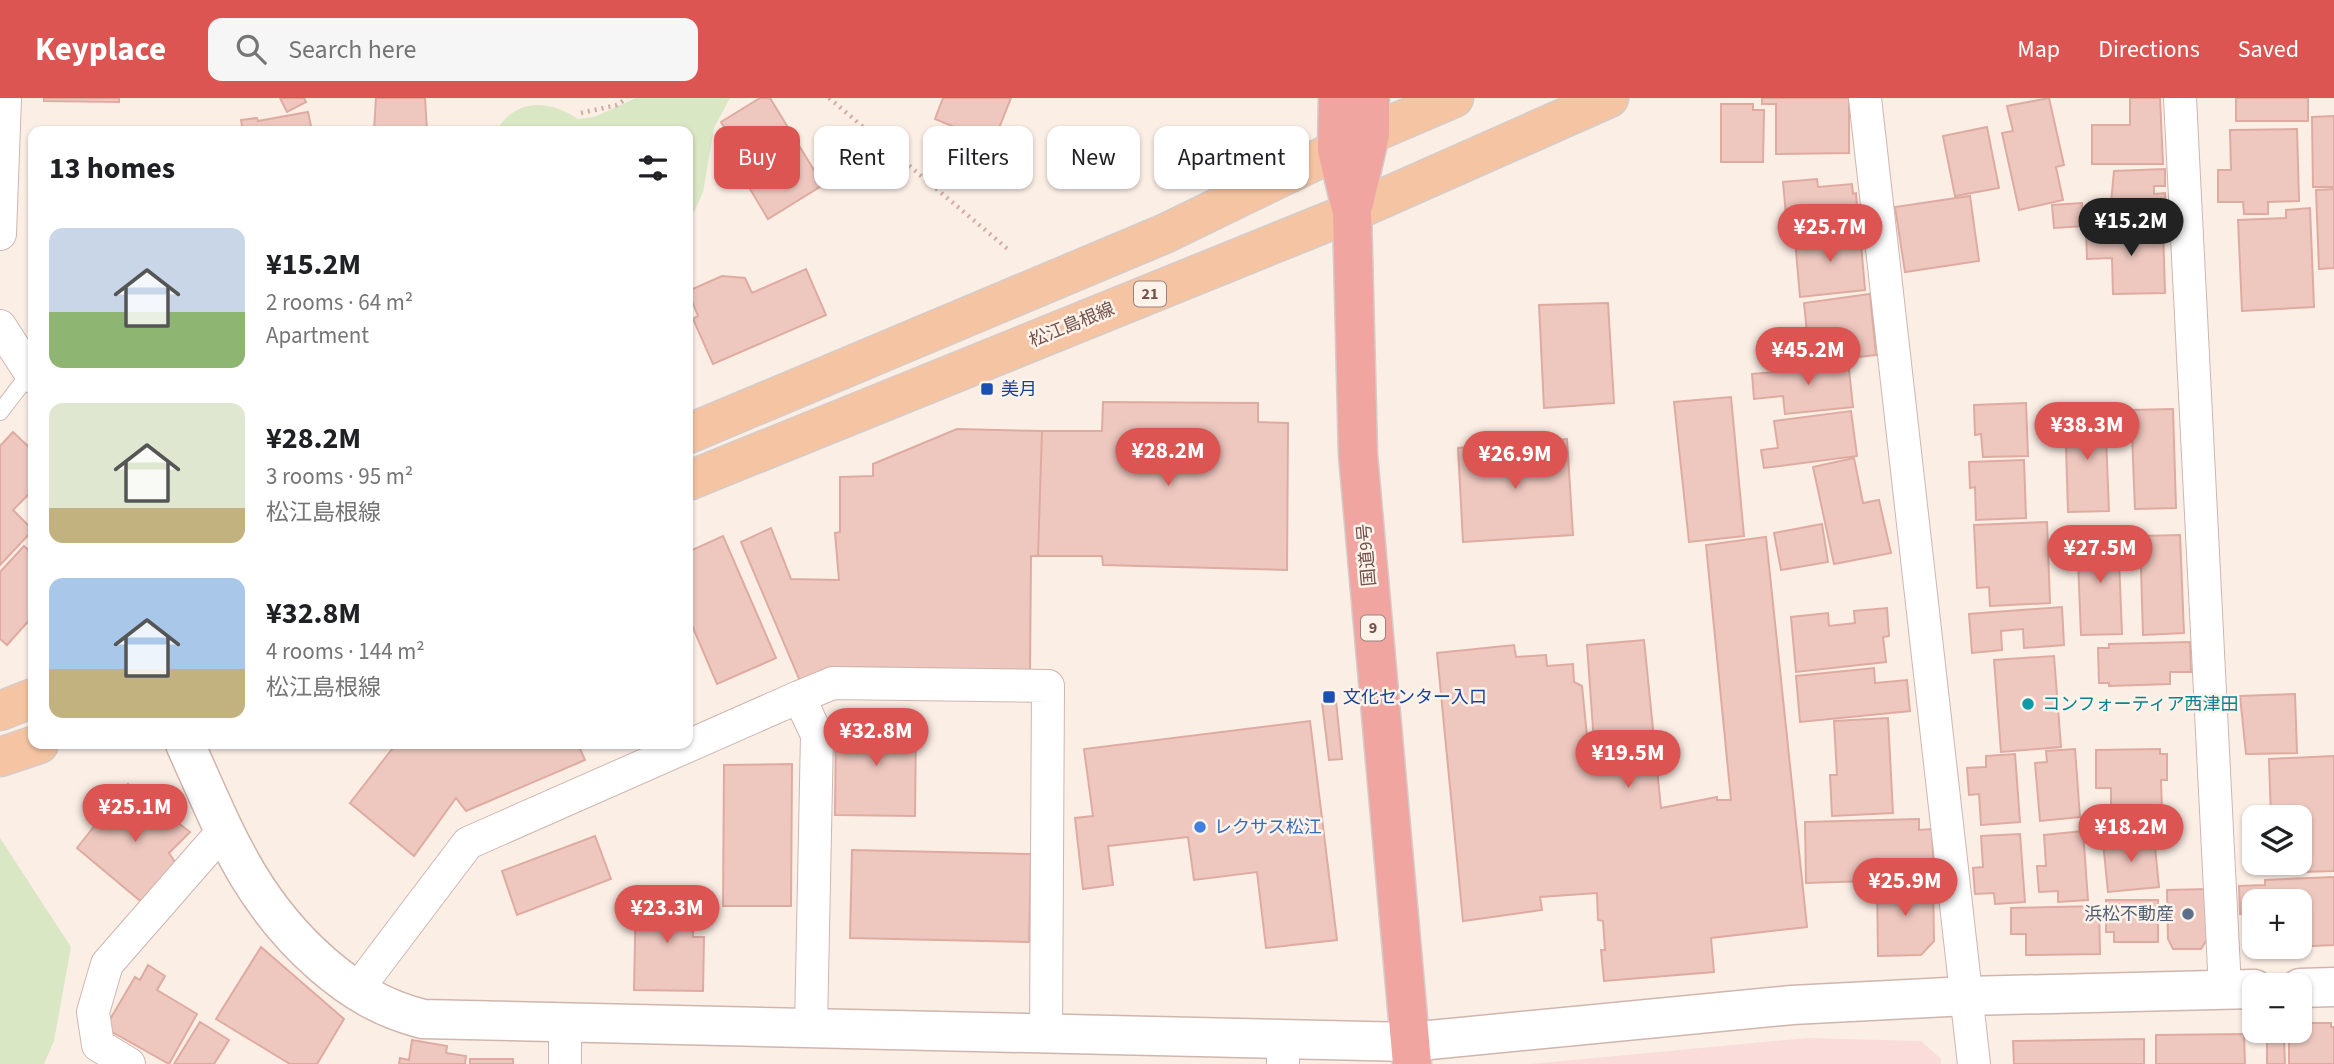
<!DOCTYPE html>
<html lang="en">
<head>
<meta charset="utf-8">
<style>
  body { margin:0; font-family:"Source Sans 3","Noto Sans JP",sans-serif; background:#f6f6f6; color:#202124; height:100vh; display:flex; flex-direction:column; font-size:26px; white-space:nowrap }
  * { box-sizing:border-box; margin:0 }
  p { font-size:23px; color:#757577 }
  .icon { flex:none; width:38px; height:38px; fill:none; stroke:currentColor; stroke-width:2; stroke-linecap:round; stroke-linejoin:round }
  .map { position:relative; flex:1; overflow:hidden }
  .drawer { position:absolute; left:28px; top:28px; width:665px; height:623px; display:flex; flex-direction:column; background:#fff; border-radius:14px; box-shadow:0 2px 5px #0004 }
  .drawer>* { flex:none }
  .hud { position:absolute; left:714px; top:28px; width:665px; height:63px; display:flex; gap:14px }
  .tools { position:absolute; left:2242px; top:707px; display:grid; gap:14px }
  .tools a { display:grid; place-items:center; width:70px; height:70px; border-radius:14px; background:#fff; box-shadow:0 2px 5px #0004; font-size:35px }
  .price { position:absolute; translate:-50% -60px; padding:0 16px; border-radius:24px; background:#dc5553; color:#fff; font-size:23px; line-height:46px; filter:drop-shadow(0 2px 4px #0008) }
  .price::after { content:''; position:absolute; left:50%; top:42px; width:21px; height:16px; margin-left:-10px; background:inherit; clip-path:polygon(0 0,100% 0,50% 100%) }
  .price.selected { background:#222; color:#fff }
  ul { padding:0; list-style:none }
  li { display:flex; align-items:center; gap:21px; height:175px; padding:0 21px }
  li span { display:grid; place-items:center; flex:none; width:196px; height:140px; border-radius:14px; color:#555 }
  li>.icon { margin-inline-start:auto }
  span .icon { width:84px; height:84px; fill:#fffc; stroke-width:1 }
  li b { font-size:30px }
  h2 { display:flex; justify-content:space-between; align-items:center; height:84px; padding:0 21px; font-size:30px }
  .tag { padding:0 24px; border-radius:14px; background:#fff; box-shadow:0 2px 5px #0004; font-size:24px; line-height:63px }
  .tag.selected { background:#dc5553; color:#fff }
  header { display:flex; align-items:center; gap:42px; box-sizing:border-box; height:98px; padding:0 35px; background:#dc5553; color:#fff }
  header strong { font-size:33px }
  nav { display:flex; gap:38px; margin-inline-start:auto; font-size:24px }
  .search { width:490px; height:63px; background:#f6f6f6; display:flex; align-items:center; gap:18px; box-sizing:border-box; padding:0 24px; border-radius:14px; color:#757577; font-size:26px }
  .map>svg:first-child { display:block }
</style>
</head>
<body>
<header>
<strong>Keyplace</strong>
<div class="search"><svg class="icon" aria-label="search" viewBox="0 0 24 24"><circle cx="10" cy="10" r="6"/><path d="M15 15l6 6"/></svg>Search here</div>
<nav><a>Map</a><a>Directions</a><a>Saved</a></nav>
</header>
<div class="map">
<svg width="2334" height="966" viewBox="0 0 2334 966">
  <rect width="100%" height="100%" fill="#fbeee5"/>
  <!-- commercial -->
  <path fill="#faddda" d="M1808 940 1921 943 1941 961V966H1530Z"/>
  <!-- green -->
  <path fill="#dae7c5" d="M636 0H730L714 30 703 94 688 127V33H496C515 0 549 1 578 21L594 19Z
    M0 740 71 849 54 943 44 966H0Z"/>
  <!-- building -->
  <path fill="#eec8bf" stroke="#dfaba1" stroke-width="2" d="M44 0H119V4L44 3Z
    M280 0H304L306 4 287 14Z
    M376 0H425L427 33H374Z
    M760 0H770L823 87 768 121 741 76 750 70 721 24Z
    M943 0H1011L993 45 935 21Z
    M1762 0H1849V55L1776 56V6H1762Z
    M2049 0 2064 67 2056 69 2063 102 2019 112 2002 35 2013 33 2007 8Z
    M2130 0H2160L2163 66H2092V27H2130Z
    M2236 0H2308V23H2236Z
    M1721 6H1753V12H1764L1763 64H1721Z
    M308 14 312 33H243L241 22 257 20 258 23Z
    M2334 18V89H2313L2312 19Z
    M1987 29 1999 90 1955 98 1943 38Z
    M2297 31 2299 103 2268 104V116H2244L2243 104H2218V72H2231L2230 32Z
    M2165 71V88H2154V96L2165 95 2166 125 2103 126V105H2111L2114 73Z
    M1817 81 1818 89 1852 86 1853 96 1856 95 1859 132 1788 139 1783 84Z
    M2334 91V170L2319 171 2316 92Z
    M1970 98 1979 163 1905 174 1895 109Z
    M2082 105 2084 128 2054 130 2052 107Z
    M2310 110 2314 209 2242 213 2238 122 2286 120V112Z
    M2163 129 2165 195 2113 196 2112 160 2087 161 2086 131Z
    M1860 134 1865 192 1800 199 1795 141Z
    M806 171 826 217 713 266 693 221 698 218 688 193 722 178 745 180 752 195Z
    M1870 196 1876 257 1810 264 1804 205Z
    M1608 205 1614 305 1544 310 1539 207Z
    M1848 263 1853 309 1785 316 1783 298 1754 301 1752 276 1785 273V269Z
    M1731 299 1744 438 1689 444 1674 304Z
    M1103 304 1258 305V324L1288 325 1287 472 1103 467 1102 458H1038L1042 333H1102Z
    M2026 305 2028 358 1983 359 1981 336 1975 337 1974 307Z
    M2173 311 2176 410 2135 411 2131 312Z
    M1851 313 1857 358 1764 370 1761 352 1778 350 1774 323Z
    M2105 314 2109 413 2068 414 2065 316Z
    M957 331 1042 333 1038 458H1031L1030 572 831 569 800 583 741 444 771 430 791 481 839 482 835 435 840 434V379L873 378V366Z
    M13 334 33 353V392L13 412 33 432 0 467V348Z
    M1567 341 1573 437 1463 444 1458 350Z
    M1854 360 1863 405 1879 402 1891 455 1834 466 1813 369Z
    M2024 362 2026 420 1976 422 1975 389 1970 390 1969 364Z
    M2047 424 2050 505 1990 508 1989 489 1977 490 1974 427Z
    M1822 426 1828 464 1781 472 1774 435Z
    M2118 437 2122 536 2081 537 2077 439Z
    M2180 437 2184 535 2143 537 2140 438Z
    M723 438 776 560 717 586 688 518V454Z
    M1766 439 1807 829 1711 840 1714 874 1604 883 1601 852H1605L1603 823 1598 822 1597 795 1540 799 1542 812 1463 823 1437 555 1514 547 1516 559 1546 557 1547 568 1573 566 1574 584 1582 588 1589 658H1595L1587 547 1644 542 1661 710 1717 699V702H1731L1706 447Z
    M24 448 33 456V518L7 547 0 541V474Z
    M2062 509 2064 547 2024 550 2023 531 2001 533 2002 552 1972 555 1969 516Z
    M1887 510 1889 538 1883 539 1886 564 1796 574 1791 519 1828 515 1829 528 1855 525 1854 513Z
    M2190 544 2191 574H2170V586L2109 588V585H2099L2098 550H2109V546Z
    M2054 558 2061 649 2001 654 1994 562Z
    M1874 570 1875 585 1907 582 1910 613 1800 624 1796 578Z
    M2295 596 2297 655 2246 656 2240 598Z
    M1336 603 1342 661 1329 662 1322 604Z
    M1888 620 1893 715 1832 718 1830 677H1837L1834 623Z
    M836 623H916L915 718 835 717Z
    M1310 623 1337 842 1266 850 1257 774 1194 782 1188 739 1108 748 1113 787 1083 791 1075 720 1093 718 1084 651Z
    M396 646H578L585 662 466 713 456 700 414 758 350 705Z
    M2075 651 2080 719 2040 723 2035 665 2047 664 2046 653Z
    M2160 651V656H2167V682H2161L2162 714H2148V732L2111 733V690H2096V652Z
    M2015 656 2020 724 1981 727 1979 696 1969 697 1967 670 1986 669V658Z
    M2334 658V773L2272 775V765H2300V719H2271L2269 661Z
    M792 666 791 808H723L724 667Z
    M128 686 190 734 169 755 178 769 144 806 77 750Z
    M1919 721V732L1932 731 1934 781 1806 785 1805 724Z
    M2083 733 2088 802 2058 804V793L2039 794 2037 768H2046L2044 737Z
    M2020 736 2025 804 1995 806 1994 795 1975 796 1973 770 1983 769 1981 738Z
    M595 738 611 781 517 817 502 773Z
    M2154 739 2159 789 2108 794 2103 744Z
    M852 752 1031 756 1029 844 850 840Z
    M2334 779V847L2267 850 2300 849V803H2254V815L2240 816 2239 788 2265 787V782Z
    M1933 783 1934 843 1921 857 1878 858 1877 784Z
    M2208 791V840L2201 851H2173L2168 841 2167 792Z
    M636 796 694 797 693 839H704L703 893 634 892Z
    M2106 802H2158V844H2114V834H2106Z
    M2099 808 2100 856 2026 857V836H2011V810Z
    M261 849 344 921 317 966H290L216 921Z
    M148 867 165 878 157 892 197 916 169 966 105 930 135 879 140 882Z
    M200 924 229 942 214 966H174Z
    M2300 925H2331V929H2334V966H2289V933H2300Z
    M2244 936 2245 966H2156V937Z
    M2267 940H2284L2285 966H2267Z
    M2144 941V966H2014L2013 943Z
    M412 942 447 948 446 955 466 958 465 966H399L400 960 409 962Z
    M470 961H513V966H470Z"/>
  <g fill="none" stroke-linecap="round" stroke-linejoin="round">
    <!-- lane casing -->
    <g stroke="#ceb6b0" stroke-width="18">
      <path id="lane" d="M0 314 30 275"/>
    </g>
    <!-- street casing -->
    <g stroke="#ceb6b0" stroke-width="34">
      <path id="street" d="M1865 0 1974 966
        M2180 0 2225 891
        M0 136 5 0
        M0 228 33 279
        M799 599 833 585 1048 588 1046 936
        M356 893 468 745 799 599 817 637 811 930
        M565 926V966
        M129 966 98 947 93 914 107 866 224 732
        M1283 966V941"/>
    </g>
    <!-- secondary casing -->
    <g stroke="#d0b5ad" stroke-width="41">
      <path id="secondary" d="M185 646C224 732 248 801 322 866 353 893 383 911 423 921L1409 944 1792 907 1967 898 2254 891
        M2300 890 2334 889"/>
    </g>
    <!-- primary casing -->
    <g stroke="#d5cbc9" stroke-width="41">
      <path id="primary" d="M688 336 1164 136 1370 36 1454 0
        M688 383 1352 114 1609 0
        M0 613 33 600
        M0 659 39 646"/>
    </g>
    <!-- highway casing -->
    <g stroke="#d5cbc9" stroke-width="41">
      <path id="highway" d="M1338 0 1337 52 1352 114 1358 357 1412 966
        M1354 105 1370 36V0"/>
    </g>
    <!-- path -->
    <path stroke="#d3aba2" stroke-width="4.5" stroke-dasharray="2 5" stroke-linecap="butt" d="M829 0 1010 153
      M581 15 617 7 627 0"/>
    <!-- lane -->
    <use href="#lane" stroke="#fff" stroke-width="16"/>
    <!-- street -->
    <use href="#street" stroke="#fff" stroke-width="32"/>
    <!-- secondary -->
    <use href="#secondary" stroke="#fff" stroke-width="38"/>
    <!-- primary -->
    <use href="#primary" stroke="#f5c5a3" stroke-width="38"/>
    <!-- highway -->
    <use href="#highway" stroke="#f0a5a1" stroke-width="38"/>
  </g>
  <!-- markers -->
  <g fill="#1a4fb4" stroke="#fef3eb" stroke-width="2.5">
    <rect x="980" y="284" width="14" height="14" rx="3.5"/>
    <rect x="1322" y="592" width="14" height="14" rx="3.5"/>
  </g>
  <circle fill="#0f9aa8" stroke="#fef3eb" stroke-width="2.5" cx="2028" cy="606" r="7"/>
  <circle fill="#3f7fe0" stroke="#fef3eb" stroke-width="2.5" cx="1200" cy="729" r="7"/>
  <circle fill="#5c6f8a" stroke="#fef3eb" stroke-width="2.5" cx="2188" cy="816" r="7"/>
  <g text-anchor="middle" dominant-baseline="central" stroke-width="5" stroke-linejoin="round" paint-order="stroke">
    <!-- shield labels -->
    <g fill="#fef3eb" stroke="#9c827c" stroke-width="2">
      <rect x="1134" y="183.5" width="32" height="25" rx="5"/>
      <rect x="1361" y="517.5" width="24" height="25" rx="5"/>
    </g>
    <g font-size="16" font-weight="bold" fill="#72524c">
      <text x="1150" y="196">21</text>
      <text x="1373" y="530">9</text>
    </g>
    <!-- street labels -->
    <g font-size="18" fill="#72524c" stroke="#fef3eb">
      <text transform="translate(1072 227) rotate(-22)">松江島根線</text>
      <text transform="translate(1367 457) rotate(-95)">国道9号</text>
    </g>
    <!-- transit labels -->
    <g font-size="18" fill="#164399" stroke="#fef3eb" text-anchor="start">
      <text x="1001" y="291">美月</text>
      <text x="1343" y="599">文化センター入口</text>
    </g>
    <!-- culture labels -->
    <g font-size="18" fill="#0d838f" stroke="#fef3eb" text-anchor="start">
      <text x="2042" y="606">コンフォーティア西津田</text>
    </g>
    <!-- shop labels -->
    <g font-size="18" fill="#366cbe" stroke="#fef3eb" text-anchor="start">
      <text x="1214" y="729">レクサス松江</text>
    </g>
    <!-- service labels -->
    <g font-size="18" fill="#4e5e75" stroke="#fef3eb" text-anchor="end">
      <text x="2174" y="816">浜松不動産</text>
    </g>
  </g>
</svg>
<div class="tools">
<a><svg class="icon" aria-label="layers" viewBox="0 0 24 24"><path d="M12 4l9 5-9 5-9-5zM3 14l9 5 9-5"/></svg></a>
<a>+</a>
<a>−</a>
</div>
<b class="price selected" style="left:2131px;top:160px">¥15.2M</b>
<b class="price" style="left:1830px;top:166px">¥25.7M</b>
<b class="price" style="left:1808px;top:289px">¥45.2M</b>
<b class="price" style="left:2087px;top:364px">¥38.3M</b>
<b class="price" style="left:1168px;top:390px">¥28.2M</b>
<b class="price" style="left:1515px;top:393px">¥26.9M</b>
<b class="price" style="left:2100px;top:487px">¥27.5M</b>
<b class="price" style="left:876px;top:670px">¥32.8M</b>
<b class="price" style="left:1628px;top:692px">¥19.5M</b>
<b class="price" style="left:135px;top:746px">¥25.1M</b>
<b class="price" style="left:2131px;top:766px">¥18.2M</b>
<b class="price" style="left:1905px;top:820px">¥25.9M</b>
<b class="price" style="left:667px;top:847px">¥23.3M</b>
<div class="hud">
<a class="tag selected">Buy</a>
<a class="tag">Rent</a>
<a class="tag">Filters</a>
<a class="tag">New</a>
<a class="tag">Apartment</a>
</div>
<section class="drawer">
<h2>13 homes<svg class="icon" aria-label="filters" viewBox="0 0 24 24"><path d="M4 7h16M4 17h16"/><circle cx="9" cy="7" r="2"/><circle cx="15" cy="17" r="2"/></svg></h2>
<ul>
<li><span style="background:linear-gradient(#c9d6e8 60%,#8fb573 0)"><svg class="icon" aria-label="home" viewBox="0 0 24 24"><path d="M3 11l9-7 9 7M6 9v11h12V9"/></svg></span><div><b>¥15.2M</b><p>2 rooms · 64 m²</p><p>Apartment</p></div></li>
<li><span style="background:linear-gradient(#dfe7d0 75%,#c2b280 0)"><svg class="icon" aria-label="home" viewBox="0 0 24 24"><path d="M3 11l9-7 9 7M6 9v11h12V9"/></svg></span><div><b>¥28.2M</b><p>3 rooms · 95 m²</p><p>松江島根線</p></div></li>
<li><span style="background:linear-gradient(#a9c7e8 65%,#c2b280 0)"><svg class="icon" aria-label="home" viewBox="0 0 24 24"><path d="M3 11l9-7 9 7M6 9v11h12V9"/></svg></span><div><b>¥32.8M</b><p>4 rooms · 144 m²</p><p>松江島根線</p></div></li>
</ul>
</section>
</div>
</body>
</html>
